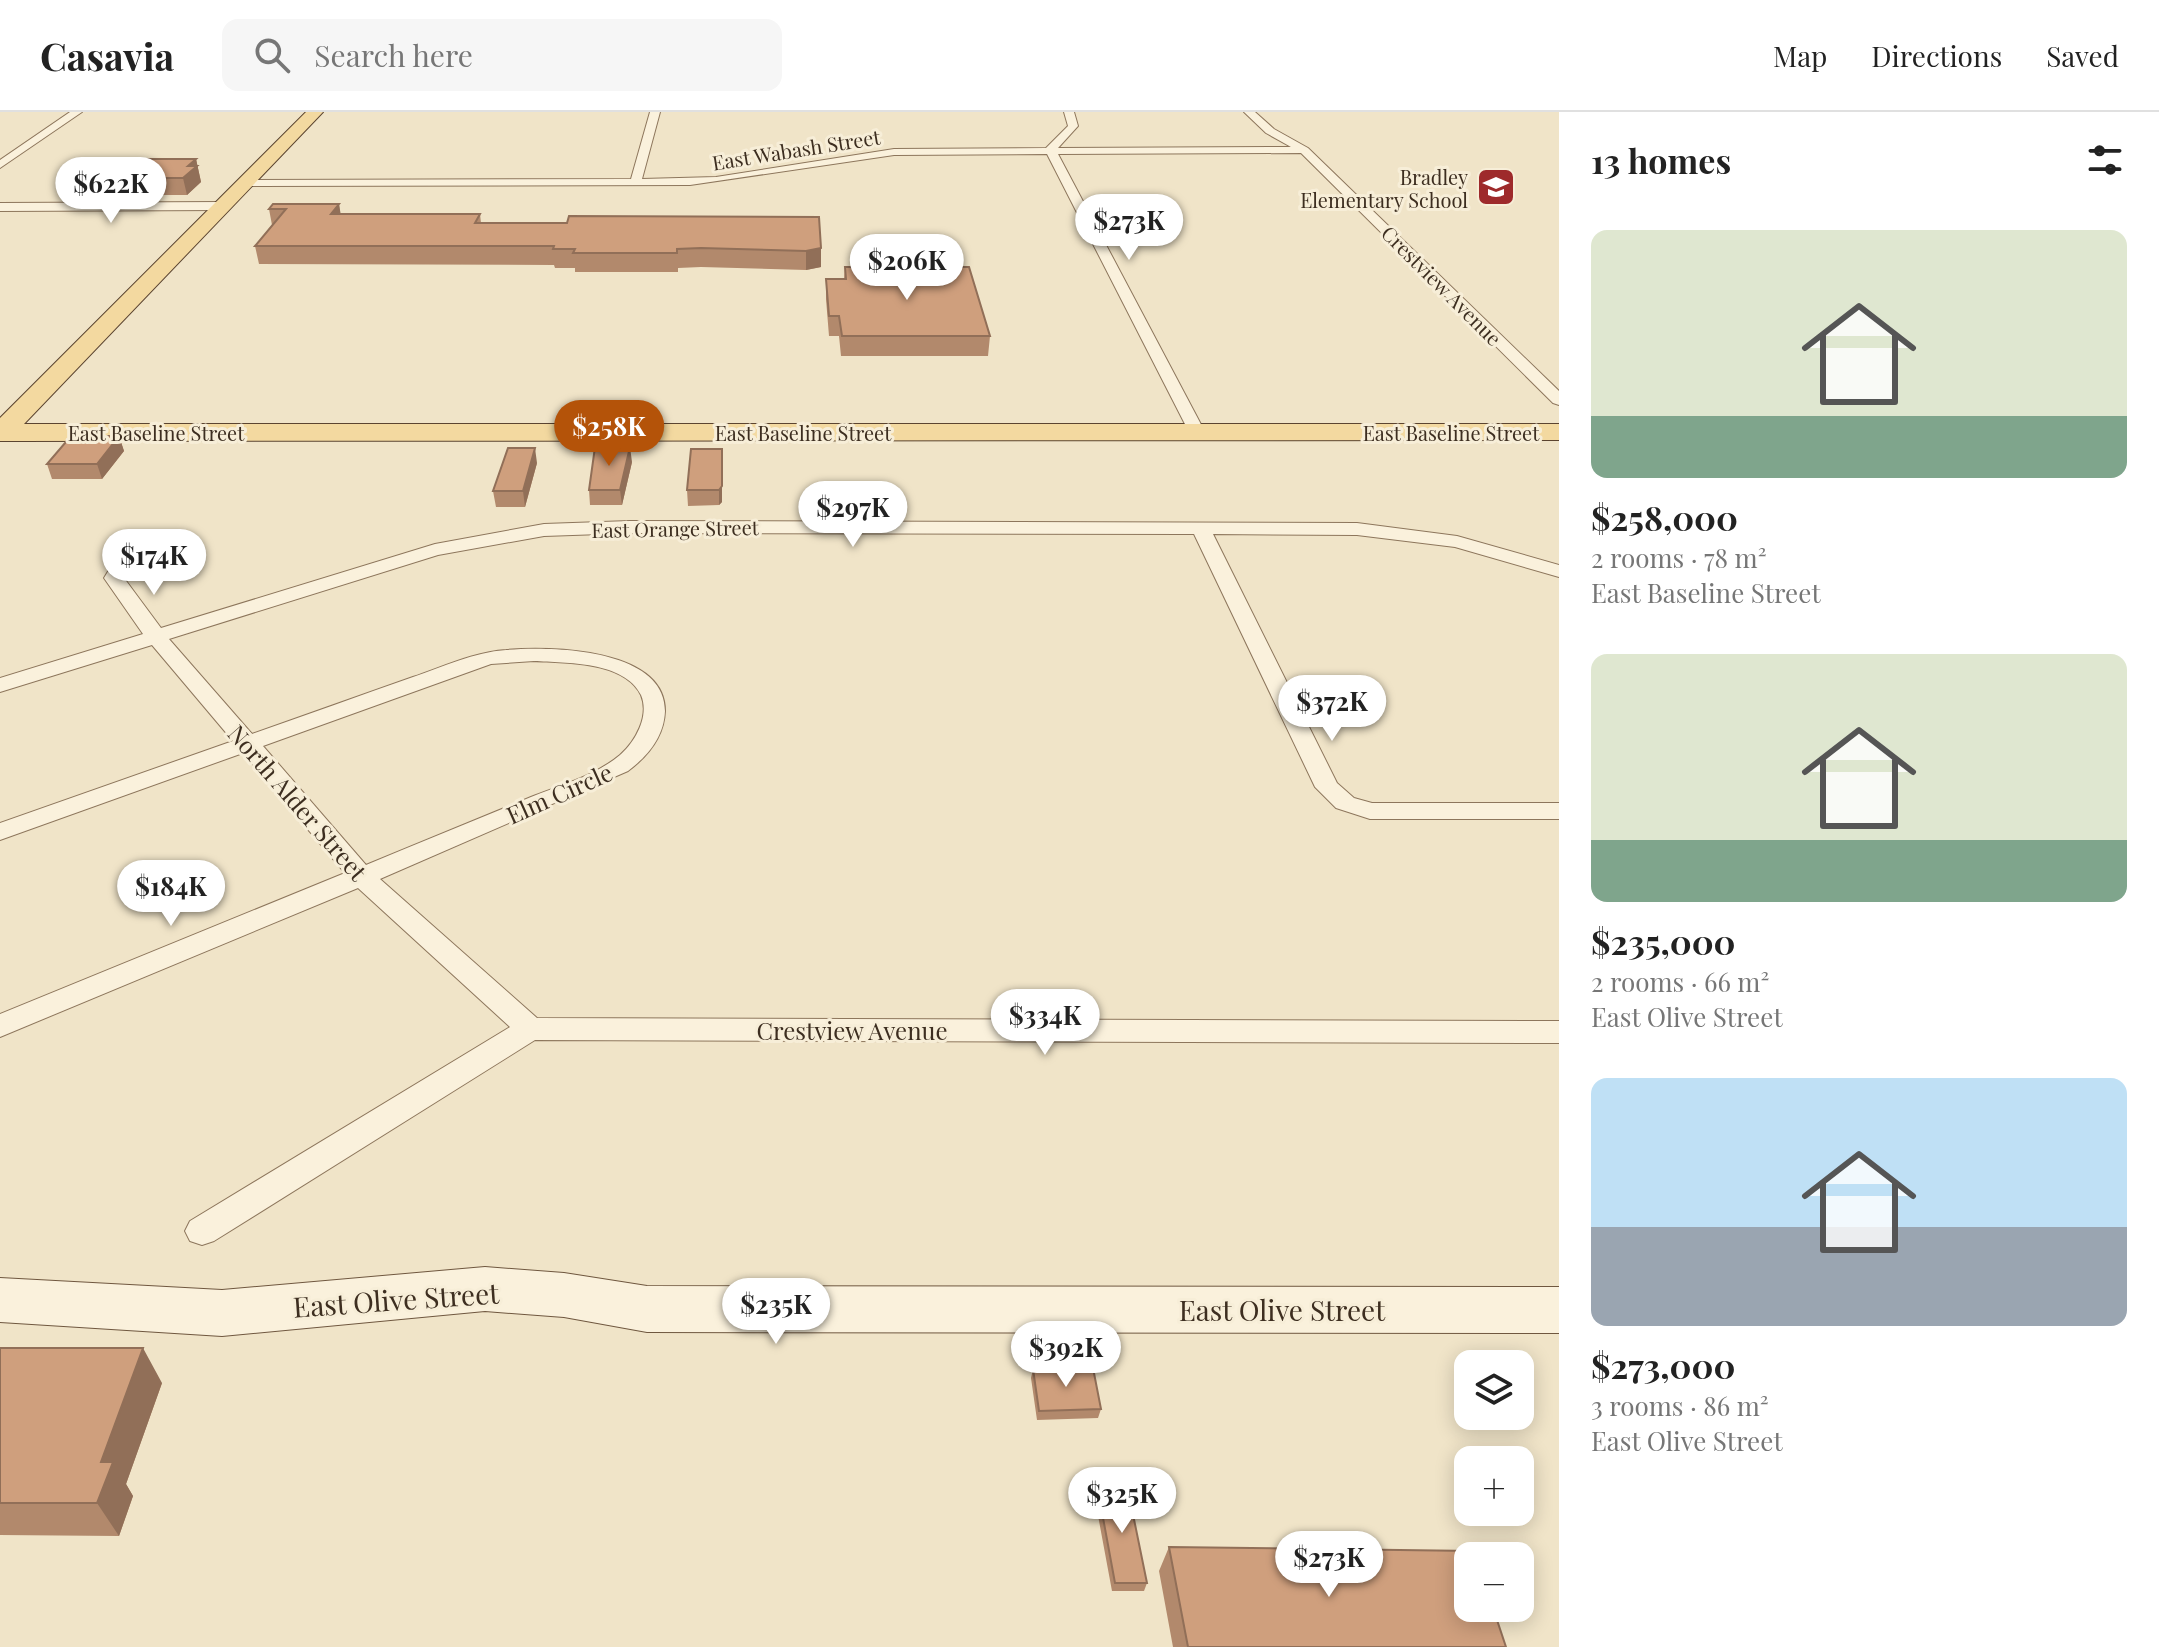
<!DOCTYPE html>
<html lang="en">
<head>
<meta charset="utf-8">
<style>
  body { margin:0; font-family:"Playfair Display",serif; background:#f6f6f6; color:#222; height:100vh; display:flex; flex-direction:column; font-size:30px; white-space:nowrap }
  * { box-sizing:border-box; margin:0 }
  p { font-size:26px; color:#767676 }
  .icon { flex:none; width:44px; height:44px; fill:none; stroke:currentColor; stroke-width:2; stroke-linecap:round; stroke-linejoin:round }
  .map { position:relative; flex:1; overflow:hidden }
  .sheet { display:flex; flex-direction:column; background:#fff; width:600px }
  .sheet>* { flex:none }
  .tools { position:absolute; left:1454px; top:1238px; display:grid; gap:16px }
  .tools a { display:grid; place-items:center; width:80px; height:80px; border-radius:16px; background:#fff; box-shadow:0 4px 20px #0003; font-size:40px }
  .price { position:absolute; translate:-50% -68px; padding:0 18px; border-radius:28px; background:#fff; color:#222; font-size:26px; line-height:52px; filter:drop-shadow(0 2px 4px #0008) }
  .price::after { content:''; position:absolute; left:50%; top:48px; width:24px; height:18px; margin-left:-12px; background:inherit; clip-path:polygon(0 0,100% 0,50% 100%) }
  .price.current { background:#b45309; color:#fff }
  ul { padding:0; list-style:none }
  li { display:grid; align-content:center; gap:16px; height:424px; padding:0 32px }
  li span { display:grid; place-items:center; height:248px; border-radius:16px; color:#555 }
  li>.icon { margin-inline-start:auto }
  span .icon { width:144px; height:144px; fill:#fffc; stroke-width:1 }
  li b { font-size:34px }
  h2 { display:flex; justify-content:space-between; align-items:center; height:96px; padding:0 32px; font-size:34px }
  header { display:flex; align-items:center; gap:48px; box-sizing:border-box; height:112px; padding:0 40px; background:#fff; border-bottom:2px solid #e0e0e0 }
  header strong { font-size:38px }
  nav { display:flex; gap:44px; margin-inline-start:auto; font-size:28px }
  .search { width:560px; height:72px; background:#f6f6f6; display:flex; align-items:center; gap:20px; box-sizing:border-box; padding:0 28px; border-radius:16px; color:#767676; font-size:30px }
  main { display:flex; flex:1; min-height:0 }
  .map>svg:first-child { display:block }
</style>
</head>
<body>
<header>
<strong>Casavia</strong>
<div class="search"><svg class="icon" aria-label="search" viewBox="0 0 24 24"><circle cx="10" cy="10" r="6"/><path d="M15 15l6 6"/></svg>Search here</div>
<nav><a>Map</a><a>Directions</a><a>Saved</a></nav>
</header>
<main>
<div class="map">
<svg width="1559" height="1535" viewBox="0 0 1559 1535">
  <rect width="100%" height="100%" fill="#f0e4c8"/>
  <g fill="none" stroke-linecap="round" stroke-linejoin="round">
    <!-- street casing -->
    <g stroke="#8d765c" stroke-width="2">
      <path id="street" d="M70 0H82L0 56V48Z
        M650 0H660L642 67 716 65 894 37 1046 36 1068 14 1064 0H1074L1078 14 1058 36 1291 35 1266 21 1244 0H1255L1274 17 1308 36 1559 279V293L1553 291 1301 41 1058 42 1205 320 1197 325 1189 320 1047 42 894 43 690 73 245 74 239 71 245 68 631 67Z
        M0 91 222 90 228 94 222 98 0 99Z
        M630 409 1357 411 1457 424 1559 453V465L1455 435 1357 423 1213 422 1337 671 1354 686 1372 691H1559V707H1370L1336 696 1315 675 1194 422 630 421 544 424 438 443 169 527 252 622C306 603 359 584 413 565 443 555 474 540 506 538 550 534 665 536 665 599 664 625 648 644 628 659L380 767 537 906 1559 909V931L535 928 214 1129 202 1133 190 1129 185 1119 190 1109 510 915 358 776 0 925V902L345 761 243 641 0 728V711L233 629 152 533 0 580V566L143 522 104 466 115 448 166 424 175 430 173 434 130 456 124 466 161 516 435 432 544 412ZM534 549C566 551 624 549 641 583 650 604 635 630 620 643 595 664 561 673 531 685 476 708 421 730 366 753L263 634 491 552Z"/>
    </g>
    <!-- secondary casing -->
    <g stroke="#6f573f" stroke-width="2">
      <path id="secondary" d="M485 1155 564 1161 647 1174 1559 1175V1221L647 1220 564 1205 485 1199 222 1224 0 1210V1166L222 1178Z"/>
    </g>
    <!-- primary casing -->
    <g stroke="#5b4430" stroke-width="2">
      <path id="primary" d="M306 0H323L24 312H1559V328L0 329V306Z"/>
    </g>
    <!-- street -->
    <use href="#street" fill="#faf1dc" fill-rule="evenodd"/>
    <!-- secondary -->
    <use href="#secondary" fill="#faf1dc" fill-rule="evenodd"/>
    <!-- primary -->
    <use href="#primary" fill="#f3d9a0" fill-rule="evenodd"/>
  </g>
  <!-- wall -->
  <path fill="#b2896c" d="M196 47 201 70 187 83H110L105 66Z
    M339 92 340 102H480L481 111 821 136V155L806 158 701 155 678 156V160H575V156H555L554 153 259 152 255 134 272 113 269 97Z
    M845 155 990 224 988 244H841L839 224H829L826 187V167H844Z
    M119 324 124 339 102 367H52L47 352Z
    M722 337V390L719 393 688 394 687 378Z
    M632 350 622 393H590L589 378Z
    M537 351 525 395H496L493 379Z
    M0 1236 162 1271 126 1372 133 1384 119 1424 0 1423Z
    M1033 1257 1101 1297 1098 1306 1037 1308 1031 1266Z
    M1097 1373 1147 1471 1144 1479H1112L1094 1382Z
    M1169 1435 1506 1535H1173L1159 1459Z"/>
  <!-- shaded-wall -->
  <path fill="#916f58" d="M196 47 201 70 187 83 183 66 188 54Z
    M339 92 342 110 331 102Z
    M821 136V155L806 158V139Z
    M119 324 124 339 102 367 97 352Z
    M630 335 632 350 622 393 620 378Z
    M535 336 537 351 525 395 523 379Z
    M722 337V390L719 393V378Z
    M143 1236 162 1271 126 1372 133 1384 119 1424 97 1391 101 1350Z"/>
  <!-- building -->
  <path fill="#cf9f7d" stroke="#916f58" stroke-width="2" d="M129 47H196L188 54H197L183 66H105Z
    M273 92H339L331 102H480L475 111H567L569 104 819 105 821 136 806 139 701 136 677 137V141H573L575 137H553L554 134H255L286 97H269Z
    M845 155H969L990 224H842L839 204H829L826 167H846Z
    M71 324H119L97 352H47Z
    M595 335H630L620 378H589Z
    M508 336H535L523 379H493Z
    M691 337H722V374L719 378H687Z
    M0 1236H143L101 1350H113L97 1391H0Z
    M1093 1256 1101 1297 1039 1299 1033 1257Z
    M1097 1373H1127L1147 1471H1115Z
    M1169 1435 1473 1439 1475 1444H1468V1496H1493L1506 1535H1188Z"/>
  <!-- icons -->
  <defs>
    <g id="school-square" transform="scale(2)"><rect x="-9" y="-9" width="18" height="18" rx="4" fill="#9e2a2b" stroke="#f7eed8"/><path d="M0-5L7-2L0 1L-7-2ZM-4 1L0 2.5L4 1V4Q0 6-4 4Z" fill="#fff"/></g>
  </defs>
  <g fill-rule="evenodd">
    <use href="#school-square" x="1496" y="75"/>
  </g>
  <g text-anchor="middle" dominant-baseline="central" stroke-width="6" stroke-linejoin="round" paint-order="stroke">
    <!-- far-street labels -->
    <g font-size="20" fill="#3d2e20" stroke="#f7eed8">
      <text transform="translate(796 37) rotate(-9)">East Wabash Street</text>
      <text transform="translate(1442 173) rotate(45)">Crestview Avenue</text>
      <text x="156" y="320">East Baseline Street</text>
      <text x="803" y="320">East Baseline Street</text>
      <text x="1451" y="320">East Baseline Street</text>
      <text transform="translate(675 416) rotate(-1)">East Orange Street</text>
    </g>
    <!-- far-poi labels -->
    <g font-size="20" fill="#3d2e20" stroke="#f7eed8" text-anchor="end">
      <text x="1468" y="64">Bradley<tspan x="1468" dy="23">Elementary School</tspan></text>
    </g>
    <!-- street labels -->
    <g font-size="24" fill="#3d2e20" stroke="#f7eed8">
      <text transform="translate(559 681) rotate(-24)">Elm Circle</text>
      <text transform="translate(298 690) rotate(49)">North Alder Street</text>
      <text x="852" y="918">Crestview Avenue</text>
    </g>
    <!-- near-street labels -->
    <g font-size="28" fill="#3d2e20" stroke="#f7eed8">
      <text transform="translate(396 1187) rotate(-4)">East Olive Street</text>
      <text x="1282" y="1197">East Olive Street</text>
    </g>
  </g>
</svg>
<div class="tools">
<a><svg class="icon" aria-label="layers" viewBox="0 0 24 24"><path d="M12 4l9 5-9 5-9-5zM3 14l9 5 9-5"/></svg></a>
<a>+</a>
<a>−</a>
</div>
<b class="price" style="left:111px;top:113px">$622K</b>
<b class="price" style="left:1129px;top:150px">$273K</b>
<b class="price" style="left:907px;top:190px">$206K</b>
<b class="price current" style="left:609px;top:356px">$258K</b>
<b class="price" style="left:853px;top:437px">$297K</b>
<b class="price" style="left:154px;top:485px">$174K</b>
<b class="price" style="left:1332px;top:631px">$372K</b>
<b class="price" style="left:171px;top:816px">$184K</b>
<b class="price" style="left:1045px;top:945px">$334K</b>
<b class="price" style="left:776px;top:1234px">$235K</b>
<b class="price" style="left:1066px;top:1277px">$392K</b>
<b class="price" style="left:1122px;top:1423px">$325K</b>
<b class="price" style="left:1329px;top:1487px">$273K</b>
</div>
<section class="sheet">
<h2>13 homes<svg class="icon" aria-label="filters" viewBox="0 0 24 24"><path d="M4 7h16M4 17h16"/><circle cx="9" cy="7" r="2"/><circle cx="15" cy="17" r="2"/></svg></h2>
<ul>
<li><span style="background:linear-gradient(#dfe7d0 75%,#7fa58c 0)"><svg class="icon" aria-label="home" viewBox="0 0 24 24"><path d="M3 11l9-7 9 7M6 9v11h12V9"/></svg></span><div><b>$258,000</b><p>2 rooms · 78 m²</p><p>East Baseline Street</p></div></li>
<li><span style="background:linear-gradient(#dfe7d0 75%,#7fa58c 0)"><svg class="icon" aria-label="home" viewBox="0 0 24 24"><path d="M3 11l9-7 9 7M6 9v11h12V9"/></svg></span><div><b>$235,000</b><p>2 rooms · 66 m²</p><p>East Olive Street</p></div></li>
<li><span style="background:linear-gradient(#bfe0f5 60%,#9aa5b1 0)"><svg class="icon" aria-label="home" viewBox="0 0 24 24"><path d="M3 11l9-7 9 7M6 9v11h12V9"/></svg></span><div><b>$273,000</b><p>3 rooms · 86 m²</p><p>East Olive Street</p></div></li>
</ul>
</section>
</main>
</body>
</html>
